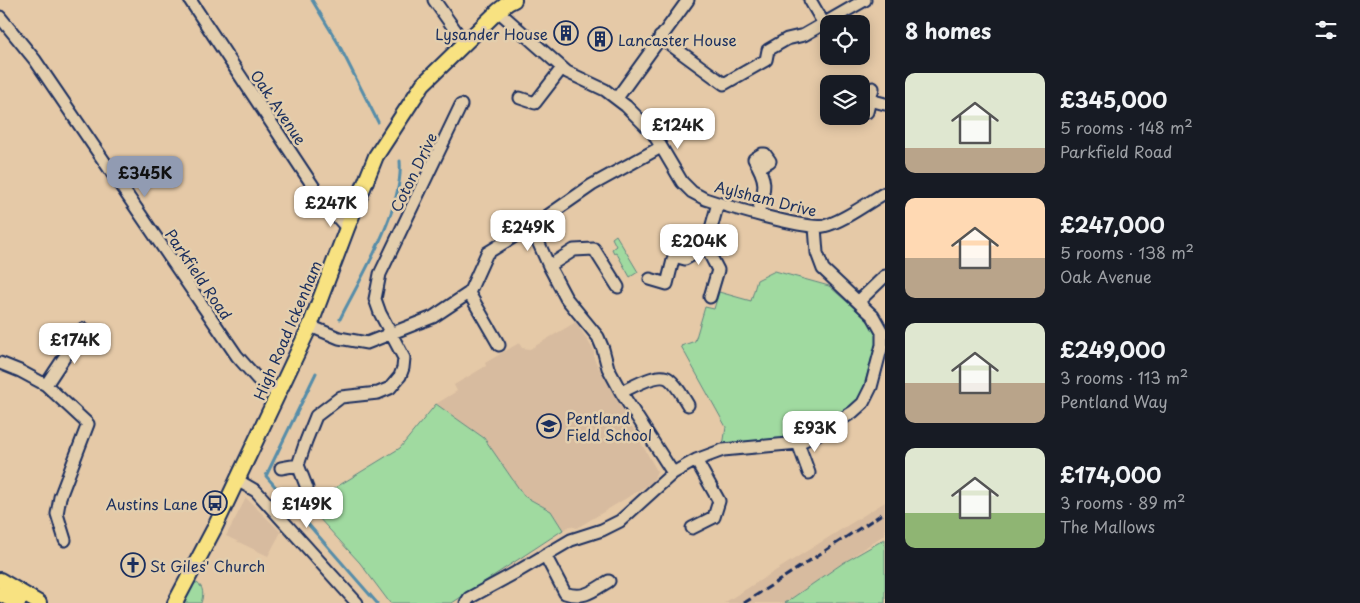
<!DOCTYPE html>
<html lang="en">
<head>
<meta charset="utf-8">
<style>
  body { margin:0; font-family:"Playpen Sans",sans-serif; background:#20242c; color:#f1f3f6; height:100vh; display:flex; flex-direction:column; font-size:19px; white-space:nowrap }
  * { box-sizing:border-box; margin:0 }
  p { font-size:16px; color:#9ea1a6 }
  .icon { flex:none; width:28px; height:28px; fill:none; stroke:currentColor; stroke-width:2; stroke-linecap:round; stroke-linejoin:round }
  .map { position:relative; flex:1; overflow:hidden }
  .sheet { display:flex; flex-direction:column; background:#171b24; width:475px }
  .sheet>* { flex:none }
  .buttons { position:absolute; left:820px; top:15px; display:grid; gap:10px }
  .buttons a { display:grid; place-items:center; width:50px; height:50px; border-radius:10px; background:#171b24; box-shadow:0 2px 12px #0003; font-size:25px }
  .price { position:absolute; translate:-50% -42px; padding:0 11px; border-radius:10px; background:#fff; color:#222; font-size:16px; line-height:32px; filter:drop-shadow(0 1px 2px #0008) }
  .price::after { content:''; position:absolute; left:50%; top:30px; width:15px; height:11px; margin-left:-8px; background:inherit; clip-path:polygon(0 0,100% 0,50% 100%) }
  .price.on { background:#919bb2; color:#111 }
  ul { padding:0; list-style:none }
  li { display:flex; align-items:center; gap:15px; height:125px; padding:0 20px }
  li span { display:grid; place-items:center; flex:none; width:140px; height:100px; border-radius:10px; color:#555 }
  li>.icon { margin-inline-start:auto }
  span .icon { width:60px; height:60px; fill:#fffc; stroke-width:1 }
  li b { font-size:21px }
  h2 { display:flex; justify-content:space-between; align-items:center; height:60px; padding:0 20px; font-size:21px }
  main { display:flex; flex:1; min-height:0 }
  .map>svg:first-child { display:block }
</style>
</head>
<body>
<main>
<div class="map">
<svg width="885" height="603" viewBox="0 0 885 603">
  <rect width="100%" height="100%" fill="#e5c9a7"/>
  <filter id="ink" filterUnits="userSpaceOnUse"><feTurbulence type="fractalNoise" baseFrequency=".02" numOctaves="2"/><feDisplacementMap in="SourceGraphic" scale="10" xChannelSelector="R" yChannelSelector="G"/><feConvolveMatrix kernelMatrix="1 2 1 2 8 2 1 2 1" color-interpolation-filters="sRGB"/></filter>
  <g filter="url(#ink)">
    <!-- built -->
    <path fill="#d7bb9f" d="M576 322 594 351V359L657 471 653 482 577 528 570 526 563 530 551 511 524 496 484 438 436 404 457 391 454 385 486 366 485 363 519 343 522 348 530 349Z
      M246 498 281 532 268 556 226 536Z
      M885 502V534L785 603H724Z"/>
    <!-- green -->
    <path fill="#a0daa0" stroke="#5e847f" d="M616 235 638 272 630 277 616 252 614 253 612 249 616 246 612 238Z
      M775 271 829 286 863 316 873 327 877 339 862 393 850 408 794 440 723 446 726 427 681 346 695 341 705 307 714 309 719 292 751 301 757 280Z
      M436 404 484 438 524 496 551 511 563 530 452 603H390L360 563 307 505 400 448Z
      M885 539V603H785L843 563Z
      M193 582C204 584 204 594 201 603H181Z"/>
    <g fill="none" stroke-linecap="round" stroke-linejoin="round">
      <!-- stream -->
      <path stroke="#568da9" stroke-width="3" d="M312 0 338 43 378 122
        M340 319C361 277 404 208 400 161
        M316 373 266 476 377 603"/>
      <!-- minor casing -->
      <g stroke="#1b2f5e" stroke-width="15">
        <path id="minor" d="M190 0 323 201 347 228
          M434 0 465 44
          M810 0 824 24
          M498 11 567 72 605 90 626 106 653 133 682 182 692 192 705 199C726 206 806 230 824 226 844 221 867 203 885 193
          M0 17 35 60 237 356 262 384 278 393
          M660 37 724 84 766 60 768 50 787 39 804 35 865 0
          M520 98 535 103 562 68
          M617 98 688 0
          M870 100 885 104
          M867 112 873 88
          M758 213C765 188 768 182 754 159L762 154H765L770 161 760 167
          M531 226 549 266 566 298 598 337 603 349 608 368 621 392 673 473
          M706 247 718 270 710 297
          M549 266 574 250 594 249 618 287
          M650 279 667 284 674 256 685 259 706 247 718 203
          M469 293 499 345
          M858 302 885 276
          M310 326 339 338 367 343 433 317 469 293 487 253 546 217 592 185 661 147
          M0 363 20 371 46 385 88 424 60 497 57 514 65 540
          M46 385 83 329
          M621 392C633 387 658 371 669 379 677 385 683 397 688 405
          M798 443 809 473
          M281 468 298 465
          M237 480 256 491 357 603
          M307 488 298 465 306 441 316 416 341 397 378 393 390 388 400 376 403 368 404 358 380 313 375 299 380 274 461 105
          M692 528 714 517 719 501 696 460
          M545 555 565 593C584 600 594 590 609 581
          M466 603 469 598 515 573 571 540 602 530 620 521 673 473 696 460 723 450 798 443 816 435 853 412 863 403 871 387 882 345V332L873 316 823 269 817 253 815 227"/>
      </g>
      <!-- major casing -->
      <g stroke="#1b2f5e" stroke-width="18">
        <path id="major" d="M0 580 39 603
          M0 594 18 603
          M175 603 214 529 310 326 347 228 376 156 423 84 498 11 508 3 514 0"/>
      </g>
      <!-- minor -->
      <use href="#minor" stroke="#e3cead" stroke-width="11"/>
      <!-- major -->
      <use href="#major" stroke="#f8e281" stroke-width="14"/>
      <!-- rail -->
      <path stroke="#1b2f5e" stroke-width="3" stroke-dasharray="8 4" stroke-linecap="butt" d="M744 603 885 512"/>
    </g>
  </g>
  <!-- icons -->
  <defs>
    <g id="building-ring" transform="scale(1.25)"><circle r="9.5" fill="#e3cead" stroke="#1b2f5e" stroke-width="1.5"/><path d="M-4-6H4V6H1V3H-1V6H-4ZM-2.5-4.3h1.7v1.8h-1.7ZM.8-4.3h1.7v1.8H.8ZM-2.5-1h1.7V.8h-1.7ZM.8-1h1.7V.8H.8Z" fill="#1b2f5e"/></g>
    <g id="school-ring" transform="scale(1.25)"><circle r="9.5" fill="#e3cead" stroke="#1b2f5e" stroke-width="1.5"/><path d="M0-5L7-2L0 1L-7-2ZM-4 1L0 2.5L4 1V4Q0 6-4 4Z" fill="#1b2f5e"/></g>
    <g id="bus-ring" transform="scale(1.25)"><circle r="9.5" fill="#e3cead" stroke="#1b2f5e" stroke-width="1.5"/><path d="M-5-6H5V4H4V6H2V4H-2V6H-4V4H-5ZM-3.5-4V0h7V-4ZM-3.5 1.2v1.5H-2V1.2ZM2 1.2v1.5H3.5V1.2Z" fill="#1b2f5e"/></g>
    <g id="church-ring" transform="scale(1.25)"><circle r="9.5" fill="#e3cead" stroke="#1b2f5e" stroke-width="1.5"/><path d="M-1.2-6h2.4v3.5h3.3v2.4h-3.3V6h-2.4V-.1h-3.3v-2.4h3.3Z" fill="#1b2f5e"/></g>
  </defs>
  <g fill-rule="evenodd">
    <use href="#building-ring" x="566" y="33"/>
    <use href="#building-ring" x="600" y="39"/>
    <use href="#school-ring" x="549" y="426"/>
    <use href="#bus-ring" x="215" y="503"/>
    <use href="#church-ring" x="133" y="565"/>
  </g>
  <g text-anchor="middle" dominant-baseline="central" stroke-width="5" stroke-linejoin="round" paint-order="stroke">
    <!-- poi labels -->
    <g font-size="15" fill="#1b2f5e" stroke="#e3cead" text-anchor="start">
      <text x="548" y="33" text-anchor="end">Lysander House</text>
      <text x="618" y="39">Lancaster House</text>
      <text x="566" y="417">Pentland<tspan x="566" dy="17">Field School</tspan></text>
      <text x="198" y="503" text-anchor="end">Austins Lane</text>
      <text x="150" y="565">St Giles' Church</text>
    </g>
    <!-- street labels -->
    <g font-size="15" fill="#1b2f5e" stroke="#e3cead">
      <text transform="translate(279 107) rotate(56)">Oak Avenue</text>
      <text transform="translate(413 172) rotate(-64)">Coton Drive</text>
      <text transform="translate(766 198) rotate(14)">Aylsham Drive</text>
      <text transform="translate(199 274) rotate(56)">Parkfield Road</text>
      <text transform="translate(287 330) rotate(-67)">High Road Ickenham</text>
    </g>
  </g>
</svg>
<div class="buttons">
<a><svg class="icon" aria-label="locate" viewBox="0 0 24 24"><circle cx="12" cy="12" r="6"/><path d="M12 2v4M12 18v4M2 12h4M18 12h4"/></svg></a>
<a><svg class="icon" aria-label="layers" viewBox="0 0 24 24"><path d="M12 4l9 5-9 5-9-5zM3 14l9 5 9-5"/></svg></a>
</div>
<b class="price" style="left:678px;top:150px">£124K</b>
<b class="price on" style="left:145px;top:198px">£345K</b>
<b class="price" style="left:331px;top:228px">£247K</b>
<b class="price" style="left:528px;top:252px">£249K</b>
<b class="price" style="left:699px;top:266px">£204K</b>
<b class="price" style="left:75px;top:365px">£174K</b>
<b class="price" style="left:815px;top:453px">£93K</b>
<b class="price" style="left:307px;top:529px">£149K</b>
</div>
<section class="sheet">
<h2>8 homes<svg class="icon" aria-label="filters" viewBox="0 0 24 24"><path d="M4 7h16M4 17h16"/><circle cx="9" cy="7" r="2"/><circle cx="15" cy="17" r="2"/></svg></h2>
<ul>
<li><span style="background:linear-gradient(#dfe7d0 75%,#b9a48a 0)"><svg class="icon" aria-label="home" viewBox="0 0 24 24"><path d="M3 11l9-7 9 7M6 9v11h12V9"/></svg></span><div><b>£345,000</b><p>5 rooms · 148 m²</p><p>Parkfield Road</p></div></li>
<li><span style="background:linear-gradient(#ffd9b3 60%,#b9a48a 0)"><svg class="icon" aria-label="home" viewBox="0 0 24 24"><path d="M3 11l9-7 9 7M6 9v11h12V9"/></svg></span><div><b>£247,000</b><p>5 rooms · 138 m²</p><p>Oak Avenue</p></div></li>
<li><span style="background:linear-gradient(#dfe7d0 60%,#b9a48a 0)"><svg class="icon" aria-label="home" viewBox="0 0 24 24"><path d="M3 11l9-7 9 7M6 9v11h12V9"/></svg></span><div><b>£249,000</b><p>3 rooms · 113 m²</p><p>Pentland Way</p></div></li>
<li><span style="background:linear-gradient(#dfe7d0 65%,#8fb573 0)"><svg class="icon" aria-label="home" viewBox="0 0 24 24"><path d="M3 11l9-7 9 7M6 9v11h12V9"/></svg></span><div><b>£174,000</b><p>3 rooms · 89 m²</p><p>The Mallows</p></div></li>
</ul>
</section>
</main>
</body>
</html>
